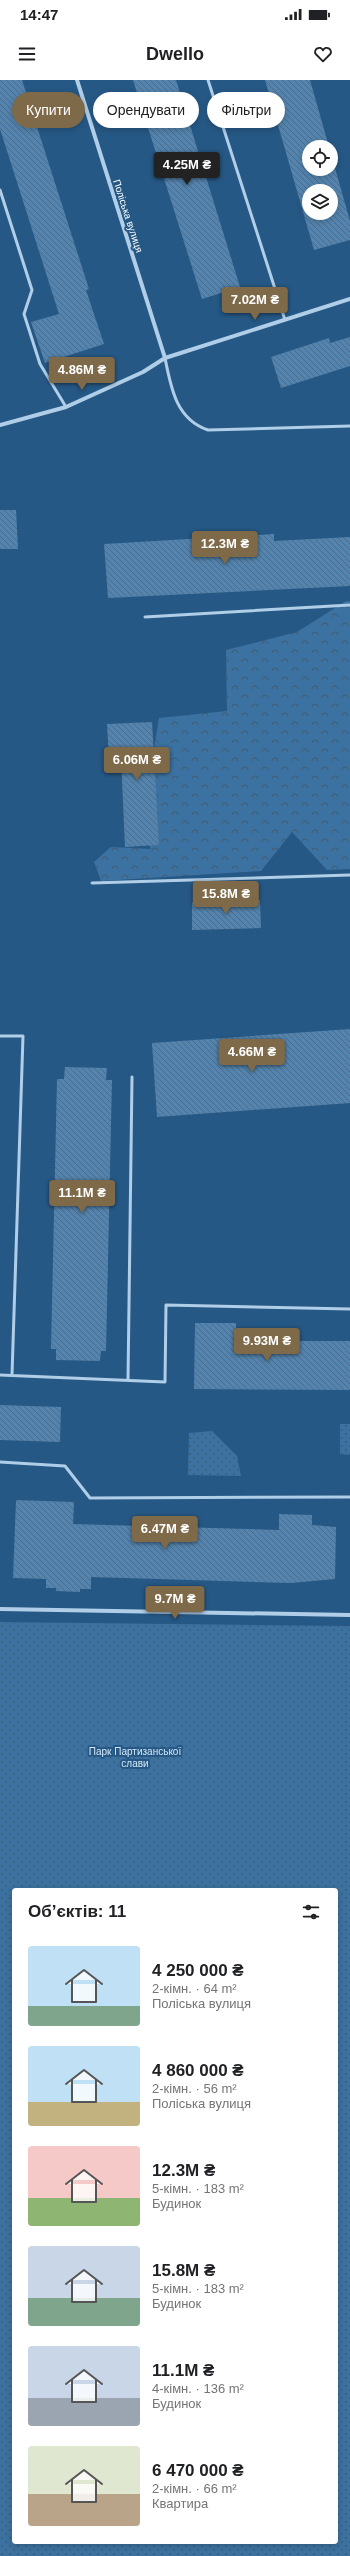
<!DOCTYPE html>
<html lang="uk">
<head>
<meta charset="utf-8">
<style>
  body { margin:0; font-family:Arial,sans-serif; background:#f2f2f2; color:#202124; height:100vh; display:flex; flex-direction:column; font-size:15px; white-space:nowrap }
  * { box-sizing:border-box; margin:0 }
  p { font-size:13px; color:#757577 }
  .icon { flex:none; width:22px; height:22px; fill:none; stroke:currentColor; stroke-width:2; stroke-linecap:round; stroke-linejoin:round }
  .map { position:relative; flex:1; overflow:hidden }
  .details { position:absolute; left:12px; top:1808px; width:326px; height:656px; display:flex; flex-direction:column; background:#fff; border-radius:4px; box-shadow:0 2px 6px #0003 }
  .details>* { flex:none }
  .hud { position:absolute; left:12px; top:12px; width:326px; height:36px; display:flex; gap:8px }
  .buttons { position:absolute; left:302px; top:60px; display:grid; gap:8px }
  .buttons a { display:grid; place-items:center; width:36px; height:36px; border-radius:50%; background:#fff; box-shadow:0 2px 6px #0003; font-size:20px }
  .price { position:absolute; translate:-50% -34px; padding:0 9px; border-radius:4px; background:#7e6949; color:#fff; font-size:13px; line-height:26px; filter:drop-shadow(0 1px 2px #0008) }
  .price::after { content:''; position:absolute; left:50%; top:24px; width:12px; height:9px; margin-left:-6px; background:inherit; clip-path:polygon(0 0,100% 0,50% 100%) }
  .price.active { background:#222; color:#fff }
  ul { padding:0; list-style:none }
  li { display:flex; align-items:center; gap:12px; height:100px; padding:0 16px }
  li span { display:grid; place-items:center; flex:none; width:112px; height:80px; border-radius:4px; color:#555 }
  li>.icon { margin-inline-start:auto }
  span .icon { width:48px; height:48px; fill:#fffc; stroke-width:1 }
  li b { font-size:17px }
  h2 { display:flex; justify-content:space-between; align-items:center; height:48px; padding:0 16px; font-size:17px }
  .chip { padding:0 14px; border-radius:18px; background:#fff; box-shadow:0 2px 6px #0003; font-size:14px; line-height:36px }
  .chip.active { background:#7e6949; color:#fff }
  .status { display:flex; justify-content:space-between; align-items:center; height:28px; padding:0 20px; background:#fff; direction:ltr }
  .status svg { height:11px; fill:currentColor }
  header { display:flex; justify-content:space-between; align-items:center; height:52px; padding:0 16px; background:#fff; font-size:18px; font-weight:700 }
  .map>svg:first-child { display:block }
</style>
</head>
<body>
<div class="status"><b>14:47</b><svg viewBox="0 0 49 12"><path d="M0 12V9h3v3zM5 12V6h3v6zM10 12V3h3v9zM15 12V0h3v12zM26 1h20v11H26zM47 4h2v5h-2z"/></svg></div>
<header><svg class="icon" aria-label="menu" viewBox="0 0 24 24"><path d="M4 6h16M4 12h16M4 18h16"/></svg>Dwello<svg class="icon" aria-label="heart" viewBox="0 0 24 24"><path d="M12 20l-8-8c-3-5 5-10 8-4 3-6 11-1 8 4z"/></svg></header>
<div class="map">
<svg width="350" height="2476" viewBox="0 0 350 2476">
  <defs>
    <pattern id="green-dots" width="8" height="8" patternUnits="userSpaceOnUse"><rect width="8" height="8" fill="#3b72a1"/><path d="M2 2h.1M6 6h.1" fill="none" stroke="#455b6e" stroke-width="1.8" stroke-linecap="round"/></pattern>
    <pattern id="forest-crowns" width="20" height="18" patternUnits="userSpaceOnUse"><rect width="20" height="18" fill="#3b72a1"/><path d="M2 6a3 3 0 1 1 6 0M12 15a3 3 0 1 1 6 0" fill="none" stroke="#455b6e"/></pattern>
    <pattern id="building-back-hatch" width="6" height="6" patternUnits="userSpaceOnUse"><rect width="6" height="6" fill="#5384af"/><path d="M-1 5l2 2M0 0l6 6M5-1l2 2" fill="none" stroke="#506b82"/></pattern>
  </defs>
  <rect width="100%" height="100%" fill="#265885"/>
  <!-- green -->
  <path fill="url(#green-dots)" fill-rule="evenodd" d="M340 1344H350V1375L340 1374Z
    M212 1351 237 1376 241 1396 188 1395 189 1353Z
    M0 1542 350 1546V2476H0ZM14 1810H336V2462H14Z"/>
  <!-- forest -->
  <path fill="url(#forest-crowns)" d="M346 521H350V789L327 790 292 752 261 791 101 801 94 782 111 767 151 769 141 747 159 638 227 631 226 570 297 552Z"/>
  <!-- building -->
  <path fill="url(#building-back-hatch)" fill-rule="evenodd" d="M0 0H22L89 209 86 210 104 264 45 283 31 242 59 234 0 49Z
    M133 0H176L240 207 202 219Z
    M265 0H310L329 67H309V89H331V74L350 141V160L314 170ZM309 111H331V133H309Z
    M350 257V286L281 308 271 277 329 258 330 263Z
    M0 430H16L18 469H0Z
    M274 454V461L350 457V506L108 518 104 464Z
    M152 642 159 765 125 767 121 678 109 679 107 644Z
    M260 820 261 848 192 850V822Z
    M350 949V1023L157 1037 152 963Z
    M65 987 107 988 106 1000H112L106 1271H101L100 1281 56 1280V1269H51L57 999H64Z
    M195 1243H236V1261H350V1310L194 1309Z
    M0 1325 61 1327 60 1362 0 1360Z
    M16 1420 74 1422 73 1444 279 1450V1434L312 1435V1445L336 1447 335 1499 291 1503 91 1497V1509H80V1512L56 1511V1508H46V1499L13 1498Z"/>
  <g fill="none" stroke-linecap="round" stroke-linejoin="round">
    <!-- service -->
    <path stroke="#b0cee8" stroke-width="3" d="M208 0 285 240
      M0 110 32 210 24 234 40 284 66 327
      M165 278C171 308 176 339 208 350L350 346
      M145 537 350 525
      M92 803 350 795
      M0 956H23L12 1295
      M0 1295 165 1302 166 1225 350 1229
      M128 1300 132 997
      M0 1382 65 1386 90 1418 350 1417"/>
    <!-- minor -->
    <path stroke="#b0cee8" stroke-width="4" d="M77 0 165 278
      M0 345 66 327 143 292 165 278 350 219
      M0 1529 350 1535"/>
  </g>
  <g text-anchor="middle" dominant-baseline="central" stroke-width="4" stroke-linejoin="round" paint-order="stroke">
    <!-- street labels -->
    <g font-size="10" fill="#fff" stroke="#265885">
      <text transform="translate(128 136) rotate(72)">Поліська вулиця</text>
    </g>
    <!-- park labels -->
    <g font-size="10" fill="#d4e7f6" stroke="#265885">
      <text x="135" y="1671">Парк Партизанської<tspan x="135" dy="12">слави</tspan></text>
    </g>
  </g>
</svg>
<div class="buttons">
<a><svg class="icon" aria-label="locate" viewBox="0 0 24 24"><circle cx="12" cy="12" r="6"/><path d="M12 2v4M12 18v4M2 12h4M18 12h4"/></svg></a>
<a><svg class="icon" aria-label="layers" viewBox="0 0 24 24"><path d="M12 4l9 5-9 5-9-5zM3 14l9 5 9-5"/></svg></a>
</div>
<b class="price active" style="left:187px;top:106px">4.25M ₴</b>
<b class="price" style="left:255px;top:241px">7.02M ₴</b>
<b class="price" style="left:82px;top:311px">4.86M ₴</b>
<b class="price" style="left:225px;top:485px">12.3M ₴</b>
<b class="price" style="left:137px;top:701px">6.06M ₴</b>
<b class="price" style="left:226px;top:835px">15.8M ₴</b>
<b class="price" style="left:252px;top:993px">4.66M ₴</b>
<b class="price" style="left:82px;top:1134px">11.1M ₴</b>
<b class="price" style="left:267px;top:1282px">9.93M ₴</b>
<b class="price" style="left:165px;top:1470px">6.47M ₴</b>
<b class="price" style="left:175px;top:1540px">9.7M ₴</b>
<div class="hud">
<a class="chip active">Купити</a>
<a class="chip">Орендувати</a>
<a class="chip">Фільтри</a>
</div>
<section class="details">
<h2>Об’єктів: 11<svg class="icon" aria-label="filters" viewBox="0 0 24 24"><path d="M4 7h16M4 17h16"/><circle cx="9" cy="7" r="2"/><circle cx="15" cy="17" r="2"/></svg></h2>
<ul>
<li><span style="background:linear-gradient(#bfe0f5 75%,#7fa58c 0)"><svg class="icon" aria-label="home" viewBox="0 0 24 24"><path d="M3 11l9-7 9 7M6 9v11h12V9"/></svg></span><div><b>4 250 000 ₴</b><p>2-кімн. · 64 m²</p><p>Поліська вулиця</p></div></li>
<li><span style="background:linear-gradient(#bfe0f5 70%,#c2b280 0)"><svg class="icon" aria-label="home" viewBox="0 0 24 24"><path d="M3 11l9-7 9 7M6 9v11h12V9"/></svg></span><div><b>4 860 000 ₴</b><p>2-кімн. · 56 m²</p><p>Поліська вулиця</p></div></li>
<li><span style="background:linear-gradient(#f6c9c9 65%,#8fb573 0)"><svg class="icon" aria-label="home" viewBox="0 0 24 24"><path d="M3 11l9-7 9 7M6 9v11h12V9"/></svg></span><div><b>12.3M ₴</b><p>5-кімн. · 183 m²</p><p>Будинок</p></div></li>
<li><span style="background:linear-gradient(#c9d6e8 65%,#7fa58c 0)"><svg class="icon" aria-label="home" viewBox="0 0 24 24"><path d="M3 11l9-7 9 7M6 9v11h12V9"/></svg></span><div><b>15.8M ₴</b><p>5-кімн. · 183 m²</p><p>Будинок</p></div></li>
<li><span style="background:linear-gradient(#c9d6e8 65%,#9aa5b1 0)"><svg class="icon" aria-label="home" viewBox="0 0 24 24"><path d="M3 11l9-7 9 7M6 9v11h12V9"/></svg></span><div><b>11.1M ₴</b><p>4-кімн. · 136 m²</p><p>Будинок</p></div></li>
<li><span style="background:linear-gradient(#dfe7d0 60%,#b9a48a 0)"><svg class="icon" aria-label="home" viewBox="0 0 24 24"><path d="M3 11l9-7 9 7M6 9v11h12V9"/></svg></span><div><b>6 470 000 ₴</b><p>2-кімн. · 66 m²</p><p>Квартира</p></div></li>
</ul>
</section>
</div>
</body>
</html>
